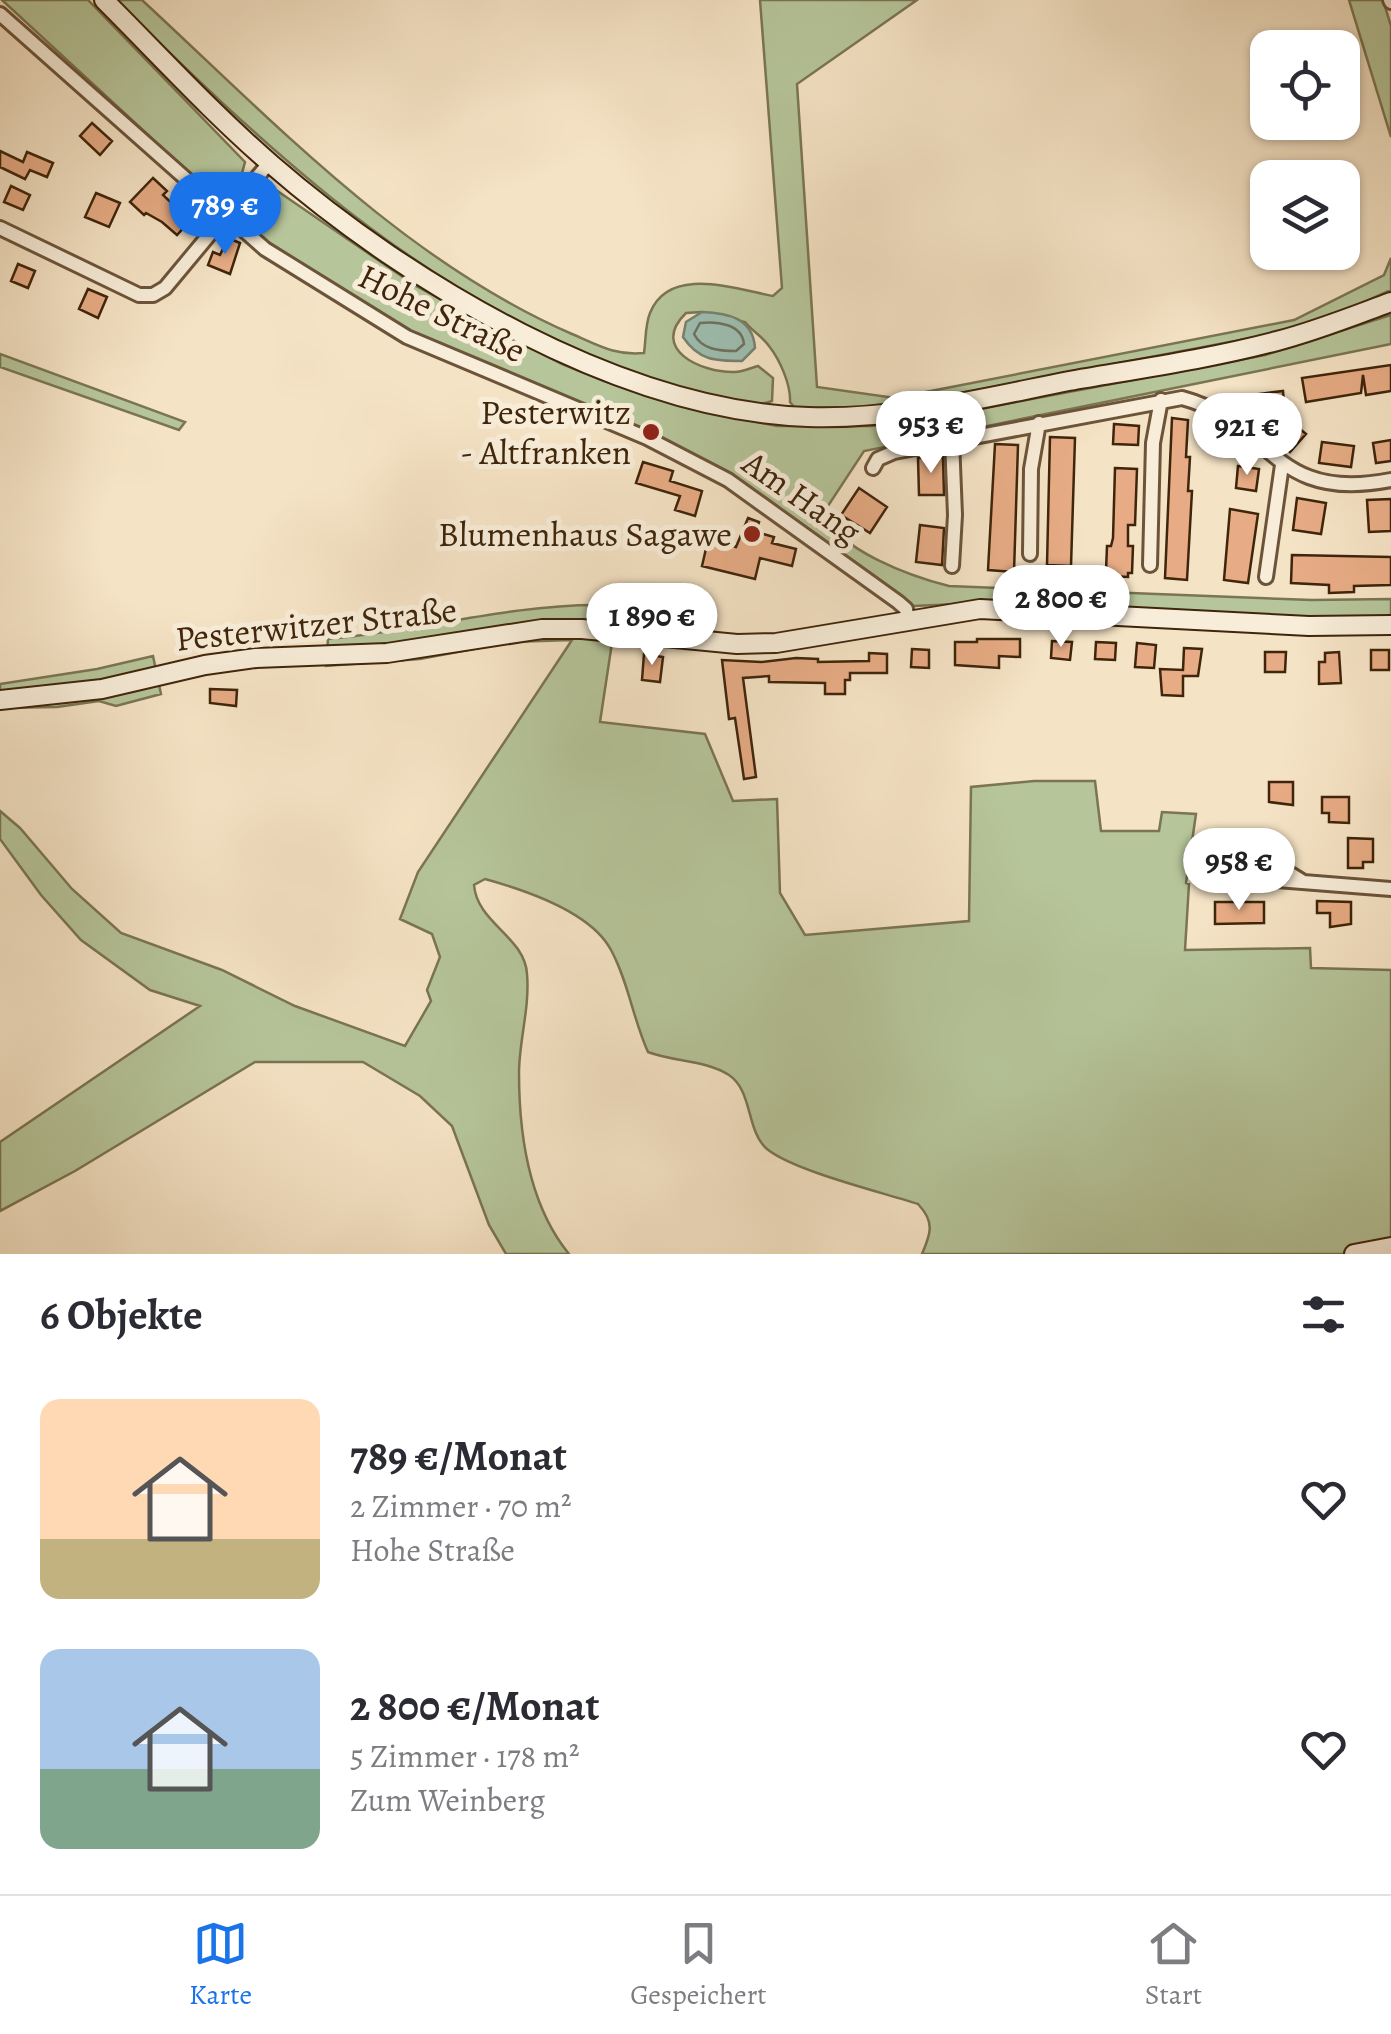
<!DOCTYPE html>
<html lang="de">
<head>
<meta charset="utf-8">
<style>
  body { margin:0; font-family:Alegreya,serif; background:#f2f2f3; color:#2b2b33; height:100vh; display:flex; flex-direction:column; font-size:38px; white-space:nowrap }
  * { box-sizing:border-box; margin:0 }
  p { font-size:32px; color:#7c7c81 }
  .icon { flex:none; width:55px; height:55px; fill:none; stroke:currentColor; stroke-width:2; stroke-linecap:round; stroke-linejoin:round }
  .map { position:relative; height:1254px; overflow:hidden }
  .details { display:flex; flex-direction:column; background:#fff; flex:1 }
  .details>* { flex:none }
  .controls { position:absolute; left:1250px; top:30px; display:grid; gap:20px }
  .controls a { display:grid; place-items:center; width:110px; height:110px; border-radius:20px; background:#fff; box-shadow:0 2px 8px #0004; font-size:50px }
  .price { position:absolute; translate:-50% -85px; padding:0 22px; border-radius:35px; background:#fff; color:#222; font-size:32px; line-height:65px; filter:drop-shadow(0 2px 5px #0008) }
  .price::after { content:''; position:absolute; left:50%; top:60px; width:30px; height:22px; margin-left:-15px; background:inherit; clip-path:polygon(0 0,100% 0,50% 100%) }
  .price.selected { background:#1a73e8; color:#fff }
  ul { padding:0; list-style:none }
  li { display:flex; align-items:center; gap:30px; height:250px; padding:0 40px }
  li span { display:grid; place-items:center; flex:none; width:280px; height:200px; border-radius:20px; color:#555 }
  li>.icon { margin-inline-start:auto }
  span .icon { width:120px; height:120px; fill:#fffc; stroke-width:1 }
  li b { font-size:42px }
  h2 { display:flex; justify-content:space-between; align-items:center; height:120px; padding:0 40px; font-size:42px }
  .menu { display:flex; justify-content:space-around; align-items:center; height:140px; border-top:2px solid #e1e1e2; background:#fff; font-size:28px; color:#7c7c81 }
  .menu a { display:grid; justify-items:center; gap:5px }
  .menu .selected { color:#1a73e8 }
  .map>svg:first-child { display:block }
</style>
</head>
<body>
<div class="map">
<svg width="1391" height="1254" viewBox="0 0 1391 1254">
  <rect width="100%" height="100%" fill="#f5e3c5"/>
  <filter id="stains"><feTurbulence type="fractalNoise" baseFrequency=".002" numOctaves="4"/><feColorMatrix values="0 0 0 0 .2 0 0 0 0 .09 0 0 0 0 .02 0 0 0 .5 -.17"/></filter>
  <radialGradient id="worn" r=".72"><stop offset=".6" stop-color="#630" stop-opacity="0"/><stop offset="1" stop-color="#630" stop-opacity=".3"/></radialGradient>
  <!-- green -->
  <path fill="#b6c59a" stroke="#7a7552" stroke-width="2.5" d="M2 0H88L245 162 239 184 224 205Z
    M115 0H142C274 122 404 261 572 334 598 345 615 356 644 353 646 340 645 325 650 313 669 265 735 289 773 296L782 288 760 0H917L797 84 817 387 895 398 1294 320 1384 275 1391 258V290L1324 320 1272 334 887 407 795 408 790 402C791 385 780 360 769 346 763 337 752 331 745 322L702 312 686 313C649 349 701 373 735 372 742 372 751 368 758 366L773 378 772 401C750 410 714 396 691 391 649 381 609 364 570 346 389 267 255 136 115 0Z
    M1349 0H1383L1391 26V137Z
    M273 188 416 286 562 364 604 381 688 408 777 426H871L920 420 1265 355 1391 315V344L864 451 824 512C836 550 913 577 949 586L1312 600 1391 599V617L1302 618 957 604 914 606 890 594 776 507 410 331 263 239 234 214 260 192Z
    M0 354 185 422 179 430 0 367Z
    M596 605 589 620 615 623 600 722 705 734 733 801 777 799 780 893 805 935 969 921 971 787 1034 781H1095L1101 831H1159L1162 812 1196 814 1186 883 1189 884 1185 950 1310 948 1311 968 1391 970V1254H922C931 1233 935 1222 918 1204 881 1192 794 1171 767 1149 746 1131 753 1091 729 1075 706 1060 674 1062 648 1052 633 1019 628 981 611 950 591 912 525 890 485 879L474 885C477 923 525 937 527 974 530 1007 519 1041 519 1073 519 1135 529 1205 569 1254H506L489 1225 452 1126 420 1096 363 1062H255L75 1171 0 1211V1142L200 1006 150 990 81 940 41 895 0 839V811L20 828 72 889 121 933 222 970 295 1006 405 1046 431 1001 427 990 440 957 432 934 400 919 418 872 572 640 511 642 420 659 326 666 328 639C418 631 508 605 596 605Z
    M153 656 161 694 116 706 99 701 57 707 0 708V684L97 669Z"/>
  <!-- water -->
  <path fill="#9dbeb1" stroke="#77816f" stroke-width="2.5" d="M702 312C728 313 753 318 755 348L742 361C716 361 699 361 683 337L686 322Z"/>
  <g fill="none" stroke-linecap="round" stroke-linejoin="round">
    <!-- shore -->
    <path stroke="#6e725e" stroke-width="2.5" d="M700 323C717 321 742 324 744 344L736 351C720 351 702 350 694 334Z"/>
  </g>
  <!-- building -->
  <path fill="#e7ac85" stroke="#3f250b" stroke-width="2.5" d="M92 123 112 141 100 155 80 136Z
    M0 151 23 162 27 152 53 163 47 177 30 170 25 179 0 167Z
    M153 178 167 191 163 195 183 214 180 216 188 223 177 235 162 222 146 213 144 215 130 202Z
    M11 186 30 195 23 210 4 202Z
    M96 193 120 203 109 227 85 217Z
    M228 238 240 243 230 274 208 265 213 252 220 255Z
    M18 264 35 271 28 288 11 281Z
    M88 289 107 297 98 318 79 309Z
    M1391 365V391L1366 395 1363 375 1361 393 1306 402 1302 378Z
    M1283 391 1285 417 1306 434 1290 452 1267 432 1264 434 1254 426 1262 422 1259 394Z
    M1172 418 1188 420 1186 457H1190L1188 491H1192L1187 580 1165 578Z
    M1114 424 1139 426 1138 445 1113 444Z
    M1050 437 1075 438 1071 566 1047 565Z
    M1391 440V461L1376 463 1373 443Z
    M1322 442 1354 446 1351 467 1319 463Z
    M995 444 1018 445 1014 572 988 570Z
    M943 457 944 495H919L918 458Z
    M643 462 673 471 670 481 702 491 695 516 675 510 680 496 636 483Z
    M1238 466 1259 469 1256 491 1236 488Z
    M1115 468 1137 469 1135 525H1128V546H1133L1132 573H1128V577L1111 576V571H1106L1107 546H1111L1113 538Z
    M859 488 887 507 870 533 841 515Z
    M1297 498 1326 503 1321 534 1293 530Z
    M1391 499V531L1369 532 1367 500Z
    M1230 509 1258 514 1248 583 1224 580Z
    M748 518 759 522 756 532 774 537 772 543 796 549 792 566 760 558 755 579 702 566 708 540 736 547Z
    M920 525 944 528 942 565 916 562Z
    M1292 555 1391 557V585L1354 586V592L1329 593V585L1291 583Z
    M977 639H1020V657L999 656V668L955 665V642H977Z
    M1052 641 1072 642 1070 660 1051 658Z
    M1096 642 1116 643 1115 660 1095 659Z
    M1137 643 1156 645 1154 668 1135 667Z
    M1184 648 1202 649 1198 676H1183V696L1162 695 1160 669 1183 670Z
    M912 649 929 650V668L911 667Z
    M1371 650H1389V670H1371Z
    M1265 652H1286L1285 672H1265Z
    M1339 652 1341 683 1319 684V662H1325V653Z
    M869 653 887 654V673H850V680H845V694H825V683L769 682V676L743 678 756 777 744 779 735 718 729 719 722 660 761 662 796 658 818 659V662L869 661Z
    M644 654 663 657 660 682 642 680Z
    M210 689 237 690 236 706 210 703Z
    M1269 782H1293V805L1269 802Z
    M1322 797H1349V823L1329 822V813H1322Z
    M1348 838 1373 839V862H1363V868H1348Z
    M1317 901 1351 902V924L1330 927V913H1317Z
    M1215 902H1264V923L1215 924Z"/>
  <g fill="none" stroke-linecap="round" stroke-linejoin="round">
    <!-- street casing -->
    <g stroke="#6c543a" stroke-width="18">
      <path id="street" d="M1390 0 1391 2
        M0 14 265 249 407 337 647 438 728 480 898 602 906 609 908 621
        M0 228 139 295H153L165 288 269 163
        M873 468 878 459 894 452 1182 398C1273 422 1270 504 1391 480
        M1030 554 1031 469 1039 423
        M1150 565 1153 443 1161 400
        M952 566 955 515 952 440
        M1266 577 1282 465
        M1302 881 1253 851 1239 849 1231 858 1230 869 1240 877 1391 889"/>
    </g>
    <!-- secondary casing -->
    <g stroke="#3f250b" stroke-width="22">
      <path id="secondary" d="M104 0C159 55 212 113 271 164 409 284 622 411 808 417 896 420 983 398 1069 381 1138 369 1209 359 1277 341 1316 331 1353 316 1391 302
        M0 700 102 689 205 665 256 658 387 653 542 629H582L737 644 776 643 980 609 1309 626 1391 625
        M1354 1254 1391 1247"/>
    </g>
    <!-- street -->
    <use href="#street" stroke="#f8edd9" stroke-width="12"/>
    <!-- secondary -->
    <use href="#secondary" stroke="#f8edd9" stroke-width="18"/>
  </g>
  <!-- markers -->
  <g fill="#8f2418" stroke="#f8edd9" stroke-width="4">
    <circle cx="651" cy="432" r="10"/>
    <circle cx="752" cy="534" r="10"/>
  </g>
  <g text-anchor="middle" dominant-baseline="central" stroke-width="10" stroke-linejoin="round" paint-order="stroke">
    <!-- street labels -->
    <g font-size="35" fill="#3f250b" stroke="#f8edd9">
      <text transform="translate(442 313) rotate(26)">Hohe Straße</text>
      <text transform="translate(802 497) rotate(35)">Am Hang</text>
      <text transform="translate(316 624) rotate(-6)">Pesterwitzer Straße</text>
    </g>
    <!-- poi labels -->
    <g font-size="35" fill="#3f250b" stroke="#f8edd9" text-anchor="end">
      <text x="631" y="412">Pesterwitz<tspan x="631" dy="40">- Altfranken</tspan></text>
      <text x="732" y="534">Blumenhaus Sagawe</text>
    </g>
  </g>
  <rect width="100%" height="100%" filter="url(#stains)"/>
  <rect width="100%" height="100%" fill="url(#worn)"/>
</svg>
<div class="controls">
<a><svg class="icon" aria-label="locate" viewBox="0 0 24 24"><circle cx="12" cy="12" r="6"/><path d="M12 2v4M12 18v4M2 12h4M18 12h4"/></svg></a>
<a><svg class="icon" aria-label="layers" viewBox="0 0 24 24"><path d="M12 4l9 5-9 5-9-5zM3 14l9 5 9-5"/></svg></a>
</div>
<b class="price selected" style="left:225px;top:257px">789 €</b>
<b class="price" style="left:931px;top:476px">953 €</b>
<b class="price" style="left:1247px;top:478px">921 €</b>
<b class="price" style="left:1061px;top:650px">2 800 €</b>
<b class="price" style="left:652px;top:668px">1 890 €</b>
<b class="price" style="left:1239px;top:913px">958 €</b>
</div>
<section class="details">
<h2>6 Objekte<svg class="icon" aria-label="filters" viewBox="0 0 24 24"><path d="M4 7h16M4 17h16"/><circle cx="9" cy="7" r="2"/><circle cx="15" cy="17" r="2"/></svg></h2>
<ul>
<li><span style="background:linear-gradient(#ffd9b3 70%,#c2b280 0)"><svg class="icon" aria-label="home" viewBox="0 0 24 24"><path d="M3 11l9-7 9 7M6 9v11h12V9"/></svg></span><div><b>789 €/Monat</b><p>2 Zimmer · 70 m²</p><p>Hohe Straße</p></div><svg class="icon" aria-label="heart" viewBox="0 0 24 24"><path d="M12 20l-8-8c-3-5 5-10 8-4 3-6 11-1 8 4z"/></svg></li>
<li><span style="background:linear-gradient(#a9c7e8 60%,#7fa58c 0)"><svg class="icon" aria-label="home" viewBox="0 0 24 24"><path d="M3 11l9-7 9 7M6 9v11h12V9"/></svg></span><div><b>2 800 €/Monat</b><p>5 Zimmer · 178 m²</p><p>Zum Weinberg</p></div><svg class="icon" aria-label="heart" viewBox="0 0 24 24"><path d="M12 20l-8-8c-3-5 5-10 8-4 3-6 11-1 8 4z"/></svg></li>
</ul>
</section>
<nav class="menu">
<a class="selected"><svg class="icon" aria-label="map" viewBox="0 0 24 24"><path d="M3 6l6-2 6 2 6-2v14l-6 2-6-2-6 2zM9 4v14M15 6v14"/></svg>Karte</a>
<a><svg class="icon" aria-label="saved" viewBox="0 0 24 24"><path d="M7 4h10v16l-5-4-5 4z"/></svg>Gespeichert</a>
<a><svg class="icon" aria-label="home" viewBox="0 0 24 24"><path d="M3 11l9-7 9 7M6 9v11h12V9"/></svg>Start</a>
</nav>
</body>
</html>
